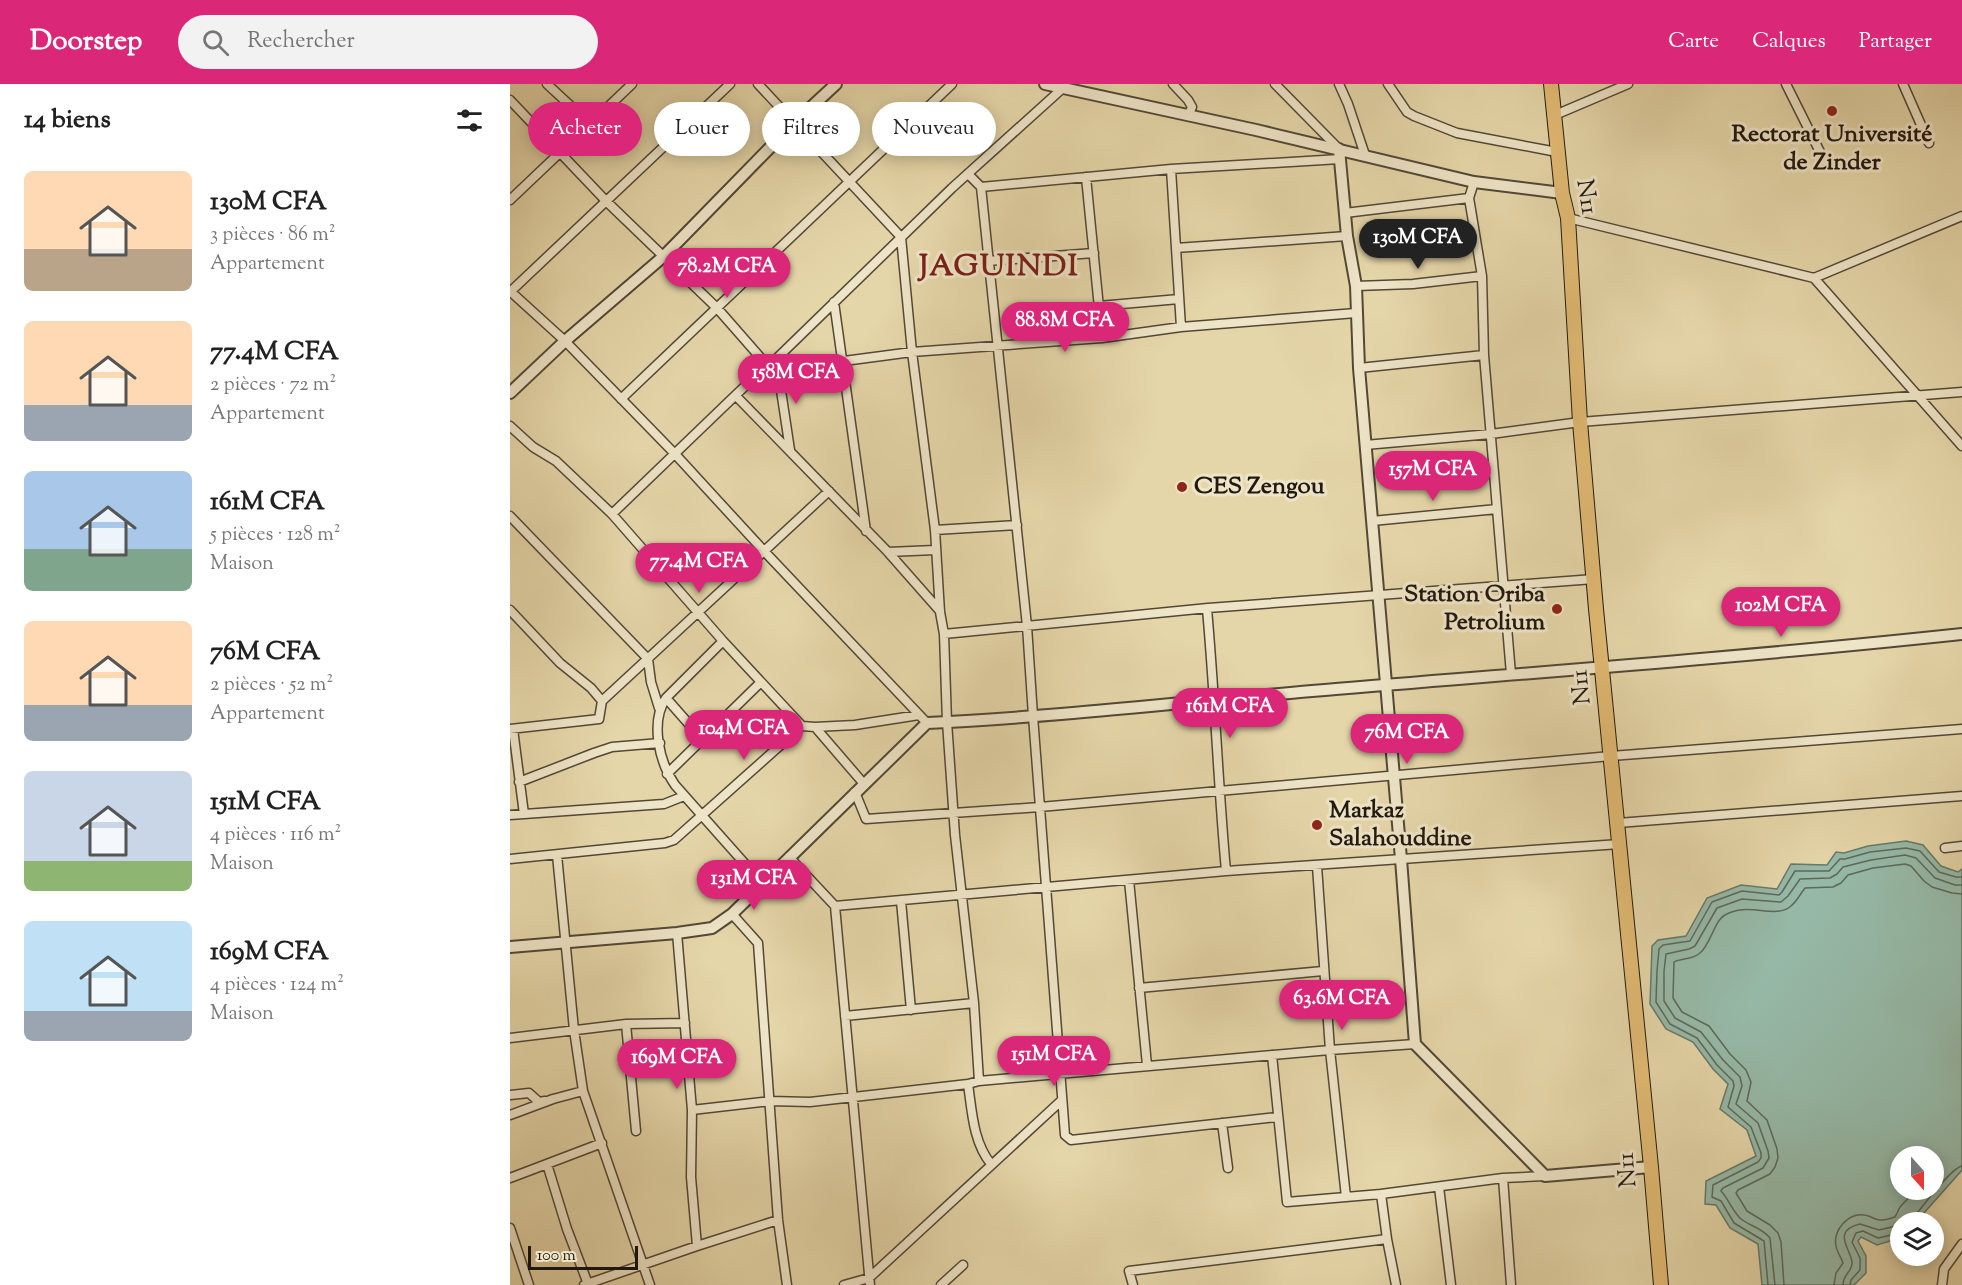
<!DOCTYPE html>
<html lang="fr">
<head>
<meta charset="utf-8">
<style>
  body { margin:0; font-family:"Sorts Mill Goudy",serif; background:#f2f2f2; color:#222; height:100vh; display:flex; flex-direction:column; font-size:22px; white-space:nowrap }
  * { box-sizing:border-box; margin:0 }
  p { font-size:20px; color:#767676 }
  .icon { flex:none; width:33px; height:33px; fill:none; stroke:currentColor; stroke-width:2; stroke-linecap:round; stroke-linejoin:round }
  .map { position:relative; flex:1; overflow:hidden }
  .sheet { display:flex; flex-direction:column; background:#fff; width:510px }
  .sheet>* { flex:none }
  .hud { position:absolute; left:18px; top:18px; width:570px; height:54px; display:flex; gap:12px }
  .needle { width:39px; rotate:159deg }
  .tools { position:absolute; left:1380px; top:1062px; display:grid; gap:12px }
  .tools a { display:grid; place-items:center; width:54px; height:54px; border-radius:50%; background:#fff; box-shadow:0 3px 15px #0003; font-size:30px }
  .scale { position:absolute; left:18px; bottom:15px; width:110px; box-sizing:border-box; padding-left:6px; border:3px solid #211910; border-top:0; font-size:16px; line-height:21px; white-space:nowrap; color:#211910; -webkit-text-stroke:4px #eee4c7; paint-order:stroke }
  .price { position:absolute; translate:-50% -51px; padding:0 14px; border-radius:21px; background:#db2777; color:#fff; font-size:20px; line-height:39px; filter:drop-shadow(0 2px 3px #0008) }
  .price::after { content:''; position:absolute; left:50%; top:36px; width:18px; height:14px; margin-left:-9px; background:inherit; clip-path:polygon(0 0,100% 0,50% 100%) }
  .price.current { background:#222; color:#fff }
  ul { padding:0; list-style:none }
  li { display:flex; align-items:center; gap:18px; height:150px; padding:0 24px }
  li span { display:grid; place-items:center; flex:none; width:168px; height:120px; border-radius:9px; color:#555 }
  li>.icon { margin-inline-start:auto }
  span .icon { width:72px; height:72px; fill:#fffc; stroke-width:1 }
  li b { font-size:26px }
  h2 { display:flex; justify-content:space-between; align-items:center; height:72px; padding:0 24px; font-size:26px }
  .chip { padding:0 21px; border-radius:27px; background:#fff; box-shadow:0 3px 15px #0003; font-size:21px; line-height:54px }
  .chip.current { background:#db2777; color:#fff }
  header { display:flex; align-items:center; gap:36px; box-sizing:border-box; height:84px; padding:0 30px; background:#db2777; color:#fff }
  header strong { font-size:28px }
  nav { display:flex; gap:33px; margin-inline-start:auto; font-size:21px }
  .search { width:420px; height:54px; background:#f2f2f2; display:flex; align-items:center; gap:15px; box-sizing:border-box; padding:0 21px; border-radius:33px; color:#767676; font-size:22px }
  main { display:flex; flex:1; min-height:0 }
  .map>svg:first-child { display:block }
</style>
</head>
<body>
<header>
<strong>Doorstep</strong>
<div class="search"><svg class="icon" aria-label="search" viewBox="0 0 24 24"><circle cx="10" cy="10" r="6"/><path d="M15 15l6 6"/></svg>Rechercher</div>
<nav><a>Carte</a><a>Calques</a><a>Partager</a></nav>
</header>
<main>
<section class="sheet">
<h2>14 biens<svg class="icon" aria-label="filters" viewBox="0 0 24 24"><path d="M4 7h16M4 17h16"/><circle cx="9" cy="7" r="2"/><circle cx="15" cy="17" r="2"/></svg></h2>
<ul>
<li><span style="background:linear-gradient(#ffd9b3 65%,#b9a48a 0)"><svg class="icon" aria-label="home" viewBox="0 0 24 24"><path d="M3 11l9-7 9 7M6 9v11h12V9"/></svg></span><div><b>130M CFA</b><p>3 pièces · 86 m²</p><p>Appartement</p></div></li>
<li><span style="background:linear-gradient(#ffd9b3 70%,#9aa5b1 0)"><svg class="icon" aria-label="home" viewBox="0 0 24 24"><path d="M3 11l9-7 9 7M6 9v11h12V9"/></svg></span><div><b>77.4M CFA</b><p>2 pièces · 72 m²</p><p>Appartement</p></div></li>
<li><span style="background:linear-gradient(#a9c7e8 65%,#7fa58c 0)"><svg class="icon" aria-label="home" viewBox="0 0 24 24"><path d="M3 11l9-7 9 7M6 9v11h12V9"/></svg></span><div><b>161M CFA</b><p>5 pièces · 128 m²</p><p>Maison</p></div></li>
<li><span style="background:linear-gradient(#ffd9b3 70%,#9aa5b1 0)"><svg class="icon" aria-label="home" viewBox="0 0 24 24"><path d="M3 11l9-7 9 7M6 9v11h12V9"/></svg></span><div><b>76M CFA</b><p>2 pièces · 52 m²</p><p>Appartement</p></div></li>
<li><span style="background:linear-gradient(#c9d6e8 75%,#8fb573 0)"><svg class="icon" aria-label="home" viewBox="0 0 24 24"><path d="M3 11l9-7 9 7M6 9v11h12V9"/></svg></span><div><b>151M CFA</b><p>4 pièces · 116 m²</p><p>Maison</p></div></li>
<li><span style="background:linear-gradient(#bfe0f5 75%,#9aa5b1 0)"><svg class="icon" aria-label="home" viewBox="0 0 24 24"><path d="M3 11l9-7 9 7M6 9v11h12V9"/></svg></span><div><b>169M CFA</b><p>4 pièces · 124 m²</p><p>Maison</p></div></li>
</ul>
</section>
<div class="map">
<svg width="1452" height="1201" viewBox="0 0 1452 1201">
  <rect width="100%" height="100%" fill="#e5d6a9"/>
  <filter id="stains"><feTurbulence type="fractalNoise" baseFrequency=".00333" numOctaves="4"/><feColorMatrix values="0 0 0 0 .2 0 0 0 0 .09 0 0 0 0 .02 0 0 0 .5 -.17"/></filter>
  <radialGradient id="worn" r=".72"><stop offset=".6" stop-color="#630" stop-opacity="0"/><stop offset="1" stop-color="#630" stop-opacity=".3"/></radialGradient>
  <!-- water -->
  <path fill="#96b9a7" stroke="#67796b" stroke-width="1.5" fill-rule="evenodd" d="M1396 757 1413 761 1431 782 1448 788 1452 785V1086L1406 1138H1390V1154L1367 1161 1351 1153 1348 1157 1356 1172V1189L1344 1201H1252L1248 1160 1220 1144 1206 1121 1195 1120 1196 1097 1246 1072 1237 1046 1210 1025 1218 1000 1203 985 1183 958 1156 945 1140 920 1142 862 1148 856 1176 852 1197 814 1231 801 1267 805 1281 780 1317 781 1326 768 1334 769 1358 762ZM1390 1072H1424V1106H1390Z"/>
  <g fill="none" stroke-linecap="round" stroke-linejoin="round">
    <!-- shore -->
    <path stroke="#5c695c" stroke-width="1.5" d="M1402 1138 1404 1133C1413 1122 1441 1084 1452 1082
      M1258 1201 1254 1157 1224 1139 1211 1117 1202 1113 1203 1101 1248 1078 1251 1074V1069L1241 1043 1218 1023 1224 1002 1223 997 1207 981 1187 954 1160 940 1146 918 1147 887 1149 865 1153 861 1180 857 1202 818 1232 807 1269 811 1272 808 1285 787H1319L1330 775H1335L1360 768 1396 764 1410 767 1429 788 1446 793H1452
      M1265 1201 1260 1154C1252 1144 1240 1142 1231 1135 1223 1128 1218 1114 1211 1107L1213 1104 1253 1084 1259 1074 1258 1067 1248 1039 1226 1020 1232 1002 1230 993 1213 976 1191 948 1165 934 1154 917V887L1156 870 1179 865 1185 862 1207 824 1232 815 1271 818 1278 812 1290 795 1320 794 1327 790 1333 783 1361 776 1395 771 1406 774 1425 794 1445 801H1452
      M1274 1201 1271 1158 1268 1149 1260 1141 1237 1127 1226 1109 1228 1106 1260 1090 1265 1083 1268 1074 1267 1065 1257 1036 1237 1017 1241 998 1236 986 1220 970 1199 942 1172 928 1163 914 1164 878C1172 874 1182 876 1190 869 1201 860 1204 837 1215 831 1238 817 1265 836 1281 822 1287 817 1291 809 1295 804L1323 803 1331 799 1338 791 1363 784 1395 780 1401 782 1414 797 1422 803 1442 809 1452 810
      M1324 1201 1326 1189 1333 1179C1331 1173 1327 1168 1326 1162 1323 1146 1338 1129 1354 1131 1360 1131 1366 1137 1371 1136 1376 1136 1381 1134 1385 1133L1390 1123 1406 1106
      M1333 1201C1333 1190 1342 1188 1342 1179 1342 1166 1320 1147 1350 1140L1369 1146 1390 1141
      M1340 1201 1341 1196 1350 1186V1174L1342 1158 1346 1149 1353 1147 1368 1154 1390 1149"/>
    <!-- minor casing -->
    <g stroke="#524836" stroke-width="11">
      <path id="minor" d="M37 0 80 40
        M248 0 391 153 402 268 425 446 430 528 434 550 437 638 445 751 464 919 469 997
        M663 0 678 16 682 23 678 32
        M765 0 829 65
        M829 0 838 20 855 71
        M878 0 897 28 904 32 947 49 1047 68
        M1276 0 1314 76
        M1393 0 1419 59
        M0 16 96 117 207 224 257 281
        M1045 31 1118 0
        M661 85 671 243
        M458 90 471 103 517 542 523 632 555 1051 561 1056 767 1033
        M576 93 592 254
        M964 98 959 114 972 192 974 271 1001 590
        M471 103 661 85 830 75
        M0 116 122 0
        M835 129 959 114
        M1058 134 1304 194 1452 362
        M666 164 837 152
        M478 177 584 169
        M1304 194 1452 132
        M846 202 903 200 972 192
        M0 207 55 257 165 370 254 467 417 639
        M0 208 220 0
        M324 218 356 447
        M589 222 669 215
        M263 278 442 104 554 3
        M267 280 280 366
        M849 284 974 271
        M226 312 378 468 430 527
        M111 315 442 0
        M0 342 23 363 46 377 102 430 213 557 292 642 305 643 354 700
        M855 361 981 350 1070 338 1452 308
        M102 430 257 281 263 278 277 280 334 277 402 268 592 254 671 243 846 229
        M0 432 138 575 141 598 149 624
        M862 437 987 425
        M425 446 507 441
        M378 468 425 466
        M697 525C705 613 708 700 716 787
        M0 526 50 579 81 604 92 617
        M434 550 698 524 1084 495
        M213 557 156 614C140 638 149 678 165 701L252 799
        M156 614 193 656
        M305 643 345 641 409 631
        M0 645 89 635 92 617 319 407
        M3 645 14 730
        M157 690 251 598
        M9 698 84 669 102 663 150 659
        M345 708 356 735 530 723 1101 672 1452 645
        M0 731 154 720 174 712
        M1108 739 1452 712
        M1435 764 1452 762
        M47 771 64 946 73 1007 140 1201
        M279 773 325 822 360 1201
        M0 775 155 759 164 756 292 642
        M807 782 820 966 836 1113
        M619 796 637 981
        M391 817 401 926
        M325 822 716 787 1110 760
        M222 830 248 859 268 1136 277 1201
        M167 849 182 1026 181 1093 187 1162
        M629 904 813 887
        M335 932 464 919
        M116 940 126 1047
        M0 954 116 940 175 939
        M762 971 777 1118 871 1110 993 1094 1035 1092
        M458 1000C462 1027 463 1058 481 1080
        M0 1011 19 1009 29 1018 35 1017
        M182 1026 260 1017 300 1018 458 1000 469 997 820 966 905 960
        M0 1031 43 1015 73 1007
        M712 1039 718 1084
        M37 1080 57 1145 78 1200
        M0 1094 92 1059
        M993 1094 1001 1201
        M929 1103 941 1201
        M871 1110 877 1155 886 1201
        M0 1144 19 1201
        M74 1201 187 1162 268 1136
        M334 1201 359 1194 552 1016
        M431 1201 453 1181
        M623 1201 619 1187 877 1155
        M1432 1201 1434 1185 1452 1160"/>
    </g>
    <!-- tertiary casing -->
    <g stroke="#524836" stroke-width="14">
      <path id="tertiary" d="M535 0 746 46 964 98 1052 109
        M829 65 837 152 846 202 849 284 891 775 905 960 1035 1092 1141 1083
        M0 309 55 257 154 172 284 39 326 0
        M0 863 167 849 202 844 222 830 417 639C546 633 674 618 802 607 1019 589 1236 573 1452 550"/>
    </g>
    <!-- primary casing -->
    <g stroke="#211910" stroke-width="16">
      <path id="primary" d="M1041 0 1052 109 1058 134 1070 338 1086 525 1141 1083 1151 1201"/>
    </g>
    <!-- minor -->
    <use href="#minor" stroke="#eee4c7" stroke-width="8"/>
    <!-- tertiary -->
    <use href="#tertiary" stroke="#eee4c7" stroke-width="10"/>
    <!-- primary -->
    <use href="#primary" stroke="#e2bb74" stroke-width="14"/>
  </g>
  <!-- markers -->
  <g fill="#8f2418" stroke="#eee4c7" stroke-width="2">
    <circle cx="1322" cy="27" r="6"/>
    <circle cx="672" cy="403" r="6"/>
    <circle cx="1047" cy="525" r="6"/>
    <circle cx="807" cy="741" r="6"/>
  </g>
  <g text-anchor="middle" dominant-baseline="central" stroke-width="6" stroke-linejoin="round" paint-order="stroke">
    <!-- poi labels -->
    <g font-size="24" font-weight="bold" fill="#211910" stroke="#eee4c7" text-anchor="start">
      <text x="1322" y="51" text-anchor="middle">Rectorat Université<tspan x="1322" dy="28">de Zinder</tspan></text>
      <text x="684" y="403">CES Zengou</text>
      <text x="1035" y="511" text-anchor="end">Station Oriba<tspan x="1035" dy="28">Petrolium</tspan></text>
      <text x="819" y="727">Markaz<tspan x="819" dy="28">Salahouddine</tspan></text>
    </g>
    <!-- street labels -->
    <g font-size="24" fill="#211910" stroke="#eee4c7">
      <text transform="translate(1076 113) rotate(81)">N11</text>
      <text transform="translate(1072 603) rotate(-96)">N11</text>
      <text transform="translate(1118 1086) rotate(-95)">N11</text>
    </g>
    <!-- district labels -->
    <g font-size="30" font-weight="bold" letter-spacing="1.5" fill="#7a1f14" stroke="#eee4c7">
      <text x="489" y="183">JAGUINDI</text>
    </g>
  </g>
  <rect width="100%" height="100%" filter="url(#stains)"/>
  <rect width="100%" height="100%" fill="url(#worn)"/>
</svg>
<div class="tools">
<a><svg class="needle" viewBox="-14 -14 28 28"><path d="M0-13l5 13h-10z" fill="#e53935"/><path d="M0 13l5-13h-10z" fill="#767676"/></svg></a>
<a><svg class="icon" aria-label="layers" viewBox="0 0 24 24"><path d="M12 4l9 5-9 5-9-5zM3 14l9 5 9-5"/></svg></a>
</div>
<div class="scale">100 m</div>
<b class="price current" style="left:908px;top:186px">130M CFA</b>
<b class="price" style="left:217px;top:215px">78.2M CFA</b>
<b class="price" style="left:555px;top:269px">88.8M CFA</b>
<b class="price" style="left:286px;top:321px">158M CFA</b>
<b class="price" style="left:923px;top:418px">157M CFA</b>
<b class="price" style="left:189px;top:510px">77.4M CFA</b>
<b class="price" style="left:1271px;top:554px">102M CFA</b>
<b class="price" style="left:720px;top:655px">161M CFA</b>
<b class="price" style="left:234px;top:677px">104M CFA</b>
<b class="price" style="left:897px;top:681px">76M CFA</b>
<b class="price" style="left:244px;top:827px">131M CFA</b>
<b class="price" style="left:832px;top:947px">63.6M CFA</b>
<b class="price" style="left:544px;top:1003px">151M CFA</b>
<b class="price" style="left:167px;top:1006px">169M CFA</b>
<div class="hud">
<a class="chip current">Acheter</a>
<a class="chip">Louer</a>
<a class="chip">Filtres</a>
<a class="chip">Nouveau</a>
</div>
</div>
</main>
</body>
</html>
